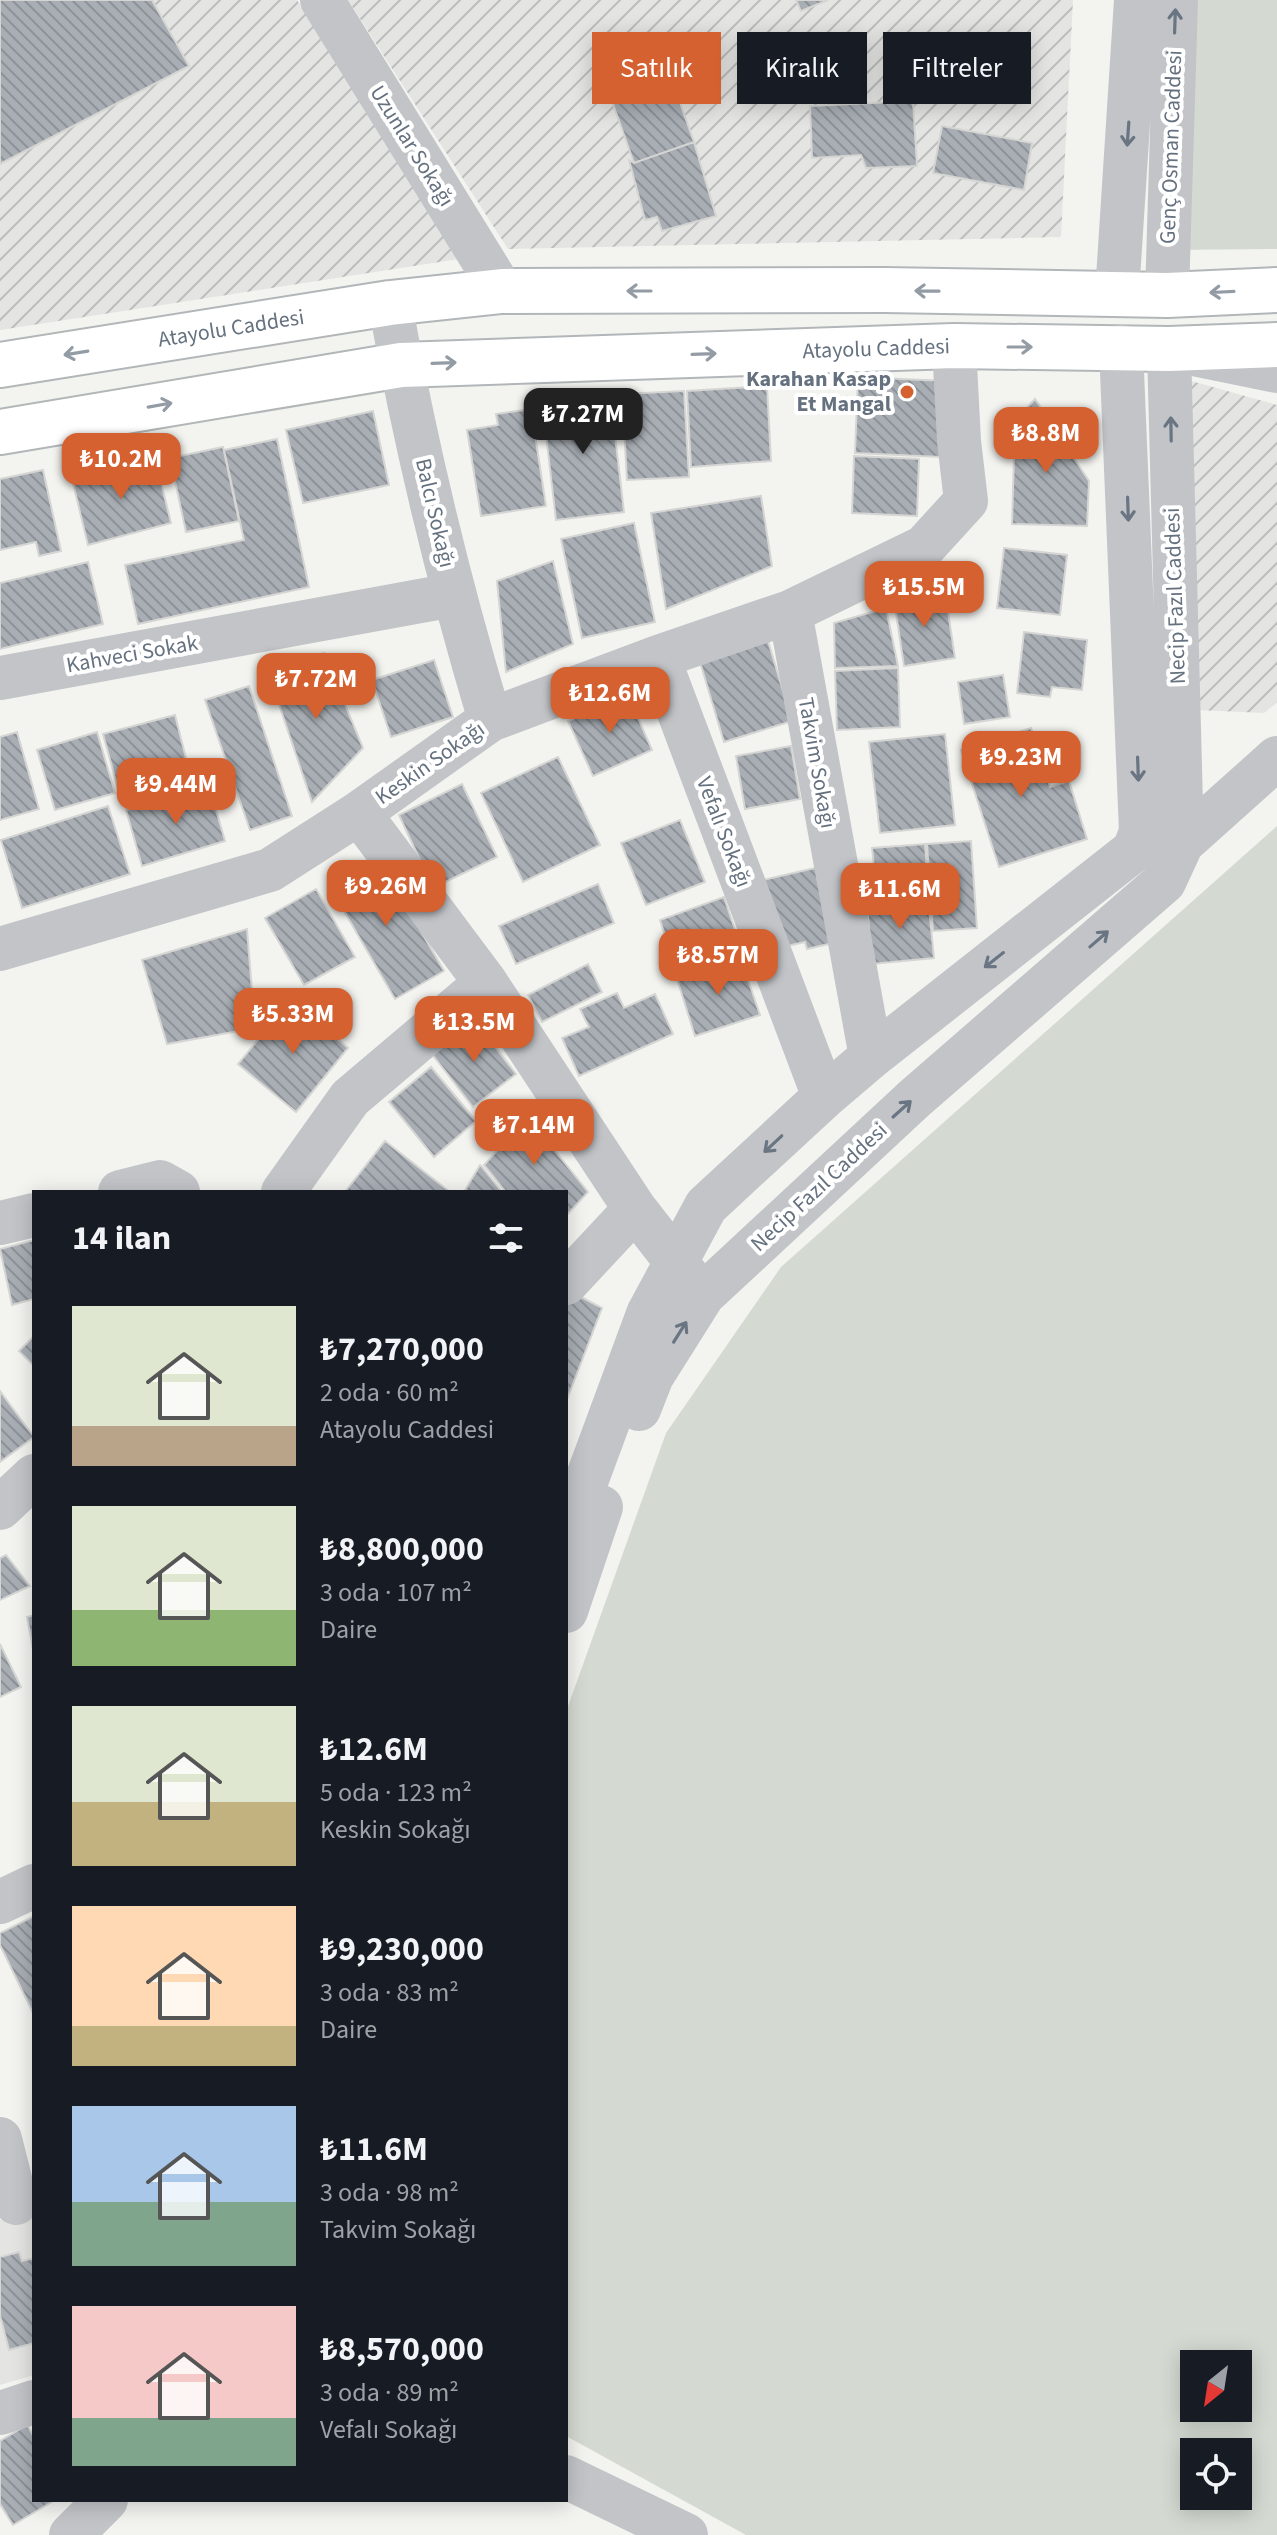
<!DOCTYPE html>
<html lang="tr">
<head>
<meta charset="utf-8">
<style>
  body { margin:0; font-family:"Source Sans 3",sans-serif; background:#242831; color:#f1f3f6; height:100vh; display:flex; flex-direction:column; font-size:30px; white-space:nowrap }
  * { box-sizing:border-box; margin:0 }
  p { font-size:26px; color:#9ea1a6 }
  .icon { flex:none; width:44px; height:44px; fill:none; stroke:currentColor; stroke-width:2; stroke-linecap:round; stroke-linejoin:round }
  .map { position:relative; flex:1; overflow:hidden }
  .panel { position:absolute; left:32px; top:1190px; width:536px; height:1312px; display:flex; flex-direction:column; background:#171b24; border-radius:0px; box-shadow:0 4px 20px #0003 }
  .panel>* { flex:none }
  .hud { position:absolute; left:592px; top:32px; width:564px; height:72px; display:flex; gap:16px }
  .needle { width:52px; rotate:210deg }
  .controls { position:absolute; left:1180px; top:2350px; display:grid; gap:16px }
  .controls a { display:grid; place-items:center; width:72px; height:72px; border-radius:0px; background:#171b24; box-shadow:0 4px 20px #0003; font-size:40px }
  .price { position:absolute; translate:-50% -68px; padding:0 18px; border-radius:16px; background:#d4612f; color:#fff; font-size:26px; line-height:52px; filter:drop-shadow(0 2px 4px #0008) }
  .price::after { content:''; position:absolute; left:50%; top:48px; width:24px; height:18px; margin-left:-12px; background:inherit; clip-path:polygon(0 0,100% 0,50% 100%) }
  .price.on { background:#222; color:#fff }
  ul { padding:0; list-style:none }
  li { display:flex; align-items:center; gap:24px; height:200px; padding:0 40px }
  li span { display:grid; place-items:center; flex:none; width:224px; height:160px; border-radius:0px; color:#555 }
  li>.icon { margin-inline-start:auto }
  span .icon { width:96px; height:96px; fill:#fffc; stroke-width:1 }
  li b { font-size:34px }
  h2 { display:flex; justify-content:space-between; align-items:center; height:96px; padding:0 40px; font-size:34px }
  .tag { padding:0 28px; border-radius:0px; background:#171b24; box-shadow:0 4px 20px #0003; font-size:28px; line-height:72px }
  .tag.on { background:#d4612f; color:#fff }
  .map>svg:first-child { display:block }
</style>
</head>
<body>
<div class="map">
<svg width="1277" height="2535" viewBox="0 0 1277 2535">
  <defs>
    <pattern id="industrial-furrows" width="10" height="10" patternUnits="userSpaceOnUse" patternTransform="scale(2)"><rect width="10" height="10" fill="#e4e5e3"/><path d="M-1 1l2-2M0 10L10 0M9 11l2-2" fill="none" stroke="#bcbebd"/></pattern>
    <pattern id="building-back-hatch" width="6" height="6" patternUnits="userSpaceOnUse" patternTransform="scale(2)"><rect width="6" height="6" fill="#a8aeb4"/><path d="M-1 5l2 2M0 0l6 6M5-1l2 2" fill="none" stroke="#8c9298"/></pattern>
  </defs>
  <rect width="100%" height="100%" fill="#f3f4f0"/>
  <!-- built -->
  <path fill="#e4e5e3" d="M34 2213V2375L0 2385V2220Z"/>
  <!-- industrial -->
  <path fill="url(#industrial-furrows)" d="M0 0H297L459 259 0 330Z
    M348 0H1073L1061 237 508 249Z
    M1184 379 1277 405V702L1264 713 1198 710Z"/>
  <!-- grass -->
  <path fill="#d4dad1" fill-rule="evenodd" d="M1196 0H1277V249L1167 250Z
    M1277 826V2535H746L566 2436V1712L666 1433 781 1267ZM1194 2364H1238V2408H1194ZM1194 2452H1238V2496H1194Z"/>
  <!-- building -->
  <path fill="url(#building-back-hatch)" stroke="#d5d5d3" stroke-width="2" d="M0 0H152L189 66 0 164Z
    M796 0H828L801 11Z
    M667 66 694 142 634 163 607 87Z
    M913 101 917 166 866 168 861 155 812 158 810 106Z
    M942 126 1032 143 1024 190 933 173Z
    M694 142 716 216 662 231 657 217 645 220 629 160 634 163Z
    M858 377 945 381 941 457 855 453Z
    M767 386 771 461 691 467 687 391Z
    M684 391 689 477 627 480 622 394Z
    M610 393 624 512 556 520 542 401Z
    M1035 399 1089 481 1087 526 1012 524 1015 421Z
    M531 409 546 506 481 516 467 430 498 425 496 414Z
    M373 411 389 485 303 503 286 430Z
    M277 439 309 587 138 624 125 565 244 540 224 450Z
    M223 447 239 521 186 532 170 458Z
    M854 456 919 459 917 516 852 513Z
    M155 458 171 523 88 545 72 479Z
    M43 470 61 551 39 556 36 542 0 550V479Z
    M761 496 772 566 666 609 651 513Z
    M634 523 655 622 582 638 561 539Z
    M1004 548 1067 555 1060 615 997 608Z
    M553 561 573 644 506 672 497 581Z
    M88 562 103 624 0 649V583Z
    M945 592 955 658 904 666 894 600Z
    M886 608 898 666 835 668 834 623Z
    M1024 632 1087 640 1082 690 1052 687 1050 697 1017 693Z
    M768 641 792 721 724 742 700 662Z
    M324 653 363 748 312 802 268 672Z
    M434 660 453 717 391 737 372 680Z
    M898 668 900 727 837 730 835 671Z
    M1003 675 1010 717 964 724 958 682Z
    M249 686 292 816 250 830 205 700Z
    M628 695 652 750 593 776 568 721Z
    M175 715 191 778 120 796 103 734Z
    M1031 728 1050 787 1069 781 1087 839 999 867 961 750Z
    M17 732 39 809 0 820V737Z
    M97 732 115 793 55 810 37 750Z
    M945 734 955 825 880 833 869 742Z
    M791 746 800 799 745 809 736 756Z
    M558 757 600 845 523 882 481 793Z
    M462 784 497 857 433 888 399 815Z
    M209 785 225 841 142 866 126 810Z
    M108 806 130 874 22 908 1 840Z
    M680 820 705 882 646 905 621 843Z
    M971 841 977 928 933 931 927 844Z
    M925 844 929 896 878 901 872 848Z
    M378 857 444 971 395 999 329 885Z
    M828 865 846 940 807 949 805 942 778 948 763 880Z
    M598 884 614 923 516 964 499 926Z
    M316 889 355 957 304 985 265 918Z
    M724 897 741 948 676 969 660 920Z
    M928 898 934 958 872 964 867 905Z
    M247 929 255 1028 167 1044 142 960Z
    M741 959 760 1015 695 1036 677 979Z
    M588 964 602 992 542 1022 528 995Z
    M617 993 624 1008 655 994 673 1034 579 1076 562 1038 589 1027 580 1009Z
    M291 1000 348 1048 296 1112 238 1064Z
    M475 1021 516 1074 473 1107 432 1054Z
    M431 1067 476 1121 434 1157 389 1102Z
    M528 1117 588 1192 566 1216V1192H506L484 1165Z
    M385 1141 450 1192H345Z
    M480 1165 482 1167 502 1192H464Z
    M34 1240V1299L12 1305 0 1249Z
    M566 1289 602 1308 566 1402Z
    M34 1336V1366L19 1351Z
    M0 1391 34 1437 0 1462Z
    M6 1555 30 1586 0 1600V1558Z
    M34 1615V1655L27 1617Z
    M0 1644 21 1687 0 1697Z
    M34 1916V2015L0 1945V1933Z
    M19 2252 22 2261 34 2258V2343L9 2350 0 2315V2257Z
    M27 2425 34 2437V2500H55L13 2525 0 2504V2441Z"/>
  <g fill="none" stroke-linecap="round" stroke-linejoin="round">
    <!-- major casing -->
    <g stroke="#b3b6b9" stroke-width="48">
      <g id="major">
        <path id="s1" d="M0 365 390 303 502 291 884 290 1167 295 1277 290"/>
        <path id="s2" d="M0 432 401 365 954 346 1169 349 1277 345"/>
      </g>
    </g>
    <!-- minor -->
    <path stroke="#c2c4c8" stroke-width="44" d="M322 0 502 291
      M1117 294 1136 0
      M1167 295 1176 0
      M390 303C415 444 449 583 490 720
      M790 612 871 1057
      M658 657 824 1097
      M0 678 453 595
      M359 813 490 720 658 657 790 612 924 547 966 501 959 441 954 346
      M1182 843 1169 349 1277 371
      M0 949 270 870 359 813 486 983 635 1209 691 1281
      M120 1192 160 1182 178 1192
      M283 1192 350 1098 486 983
      M0 1223 34 1215
      M566 1283 635 1209
      M639 1409 652 1376 703 1295 915 1098 1164 882 1182 843 1277 758
      M0 1508 34 1476
      M566 1536 648 1314 706 1206 824 1097 871 1057 1134 850 1141 832 1121 347
      M566 1611 601 1507
      M0 1902 34 1886
      M0 2139 16 2203
      M0 2413 34 2402
      M566 2477 686 2535
      M71 2535 106 2500"/>
    <!-- major -->
    <use href="#major" stroke="#fff" stroke-width="44"/>
  </g>
  <!-- one-way arrows -->
  <defs><path id="oneway-shaft" d="M-6 0H5M1.5-3L5.5 0L1.5 3" fill="none" stroke-width="1.6" stroke-linecap="round" stroke-linejoin="round" transform="scale(2)"/></defs>
  <g stroke="#6a7583">
    <use href="#oneway-shaft" transform="translate(1175 21) rotate(-88)"/>
    <use href="#oneway-shaft" transform="translate(1128 134) rotate(94)"/>
    <use href="#oneway-shaft" transform="translate(1171 429) rotate(-91)"/>
    <use href="#oneway-shaft" transform="translate(1128 509) rotate(88)"/>
    <use href="#oneway-shaft" transform="translate(1138 769) rotate(88)"/>
    <use href="#oneway-shaft" transform="translate(1099 939) rotate(-41)"/>
    <use href="#oneway-shaft" transform="translate(994 960) rotate(142)"/>
    <use href="#oneway-shaft" transform="translate(902 1109) rotate(-42)"/>
    <use href="#oneway-shaft" transform="translate(773 1144) rotate(137)"/>
    <use href="#oneway-shaft" transform="translate(680 1332) rotate(-58)"/>
  </g>
  <g stroke="#939ca5">
    <use href="#oneway-shaft" transform="translate(639 291) rotate(180)"/>
    <use href="#oneway-shaft" transform="translate(927 291) rotate(-179)"/>
    <use href="#oneway-shaft" transform="translate(1222 292) rotate(177)"/>
    <use href="#oneway-shaft" transform="translate(1020 347)"/>
    <use href="#oneway-shaft" transform="translate(76 353) rotate(171)"/>
    <use href="#oneway-shaft" transform="translate(704 354) rotate(-2)"/>
    <use href="#oneway-shaft" transform="translate(444 363) rotate(-2)"/>
    <use href="#oneway-shaft" transform="translate(160 405) rotate(-10)"/>
  </g>
  <!-- markers -->
  <circle fill="#d4612f" stroke="#fff" stroke-width="3" cx="907" cy="392" r="8"/>
  <g text-anchor="middle" dominant-baseline="central" stroke-width="8" stroke-linejoin="round" paint-order="stroke">
    <!-- street labels -->
    <g font-size="22" fill="#65717f" stroke="#fff">
      <text transform="translate(412 146) rotate(58)">Uzunlar Sokağı</text>
      <text transform="translate(1171 147) rotate(-88)">Genç Osman Caddesi</text>
      <text stroke="none"><textPath href="#s1" startOffset="234">Atayolu Caddesi</textPath></text>
      <text stroke="none"><textPath href="#s2" startOffset="882">Atayolu Caddesi</textPath></text>
      <text transform="translate(435 513) rotate(77)">Balcı Sokağı</text>
      <text transform="translate(1175 596) rotate(-92)">Necip Fazıl Caddesi</text>
      <text transform="translate(132 654) rotate(-10)">Kahveci Sokak</text>
      <text transform="translate(430 763) rotate(-35)">Keskin Sokağı</text>
      <text transform="translate(817 763) rotate(80)">Takvim Sokağı</text>
      <text transform="translate(724 832) rotate(69)">Vefalı Sokağı</text>
      <text transform="translate(819 1187) rotate(-43)">Necip Fazıl Caddesi</text>
    </g>
    <!-- poi labels -->
    <g font-size="22" font-weight="bold" fill="#65717f" stroke="#fff" text-anchor="end">
      <text x="891" y="379">Karahan Kasap<tspan x="891" dy="25">Et Mangal</tspan></text>
    </g>
  </g>
</svg>
<div class="controls">
<a><svg class="needle" viewBox="-14 -14 28 28"><path d="M0-13l5 13h-10z" fill="#e53935"/><path d="M0 13l5-13h-10z" fill="#9ea1a6"/></svg></a>
<a><svg class="icon" aria-label="locate" viewBox="0 0 24 24"><circle cx="12" cy="12" r="6"/><path d="M12 2v4M12 18v4M2 12h4M18 12h4"/></svg></a>
</div>
<b class="price on" style="left:583px;top:456px">₺7.27M</b>
<b class="price" style="left:1046px;top:475px">₺8.8M</b>
<b class="price" style="left:121px;top:501px">₺10.2M</b>
<b class="price" style="left:924px;top:629px">₺15.5M</b>
<b class="price" style="left:316px;top:721px">₺7.72M</b>
<b class="price" style="left:610px;top:735px">₺12.6M</b>
<b class="price" style="left:1021px;top:799px">₺9.23M</b>
<b class="price" style="left:176px;top:826px">₺9.44M</b>
<b class="price" style="left:386px;top:928px">₺9.26M</b>
<b class="price" style="left:900px;top:931px">₺11.6M</b>
<b class="price" style="left:718px;top:997px">₺8.57M</b>
<b class="price" style="left:293px;top:1056px">₺5.33M</b>
<b class="price" style="left:474px;top:1064px">₺13.5M</b>
<b class="price" style="left:534px;top:1167px">₺7.14M</b>
<div class="hud">
<a class="tag on">Satılık</a>
<a class="tag">Kiralık</a>
<a class="tag">Filtreler</a>
</div>
<section class="panel">
<h2>14 ilan<svg class="icon" aria-label="filters" viewBox="0 0 24 24"><path d="M4 7h16M4 17h16"/><circle cx="9" cy="7" r="2"/><circle cx="15" cy="17" r="2"/></svg></h2>
<ul>
<li><span style="background:linear-gradient(#dfe7d0 75%,#b9a48a 0)"><svg class="icon" aria-label="home" viewBox="0 0 24 24"><path d="M3 11l9-7 9 7M6 9v11h12V9"/></svg></span><div><b>₺7,270,000</b><p>2 oda · 60 m²</p><p>Atayolu Caddesi</p></div></li>
<li><span style="background:linear-gradient(#dfe7d0 65%,#8fb573 0)"><svg class="icon" aria-label="home" viewBox="0 0 24 24"><path d="M3 11l9-7 9 7M6 9v11h12V9"/></svg></span><div><b>₺8,800,000</b><p>3 oda · 107 m²</p><p>Daire</p></div></li>
<li><span style="background:linear-gradient(#dfe7d0 60%,#c2b280 0)"><svg class="icon" aria-label="home" viewBox="0 0 24 24"><path d="M3 11l9-7 9 7M6 9v11h12V9"/></svg></span><div><b>₺12.6M</b><p>5 oda · 123 m²</p><p>Keskin Sokağı</p></div></li>
<li><span style="background:linear-gradient(#ffd9b3 75%,#c2b280 0)"><svg class="icon" aria-label="home" viewBox="0 0 24 24"><path d="M3 11l9-7 9 7M6 9v11h12V9"/></svg></span><div><b>₺9,230,000</b><p>3 oda · 83 m²</p><p>Daire</p></div></li>
<li><span style="background:linear-gradient(#a9c7e8 60%,#7fa58c 0)"><svg class="icon" aria-label="home" viewBox="0 0 24 24"><path d="M3 11l9-7 9 7M6 9v11h12V9"/></svg></span><div><b>₺11.6M</b><p>3 oda · 98 m²</p><p>Takvim Sokağı</p></div></li>
<li><span style="background:linear-gradient(#f6c9c9 70%,#7fa58c 0)"><svg class="icon" aria-label="home" viewBox="0 0 24 24"><path d="M3 11l9-7 9 7M6 9v11h12V9"/></svg></span><div><b>₺8,570,000</b><p>3 oda · 89 m²</p><p>Vefalı Sokağı</p></div></li>
</ul>
</section>
</div>
</body>
</html>
